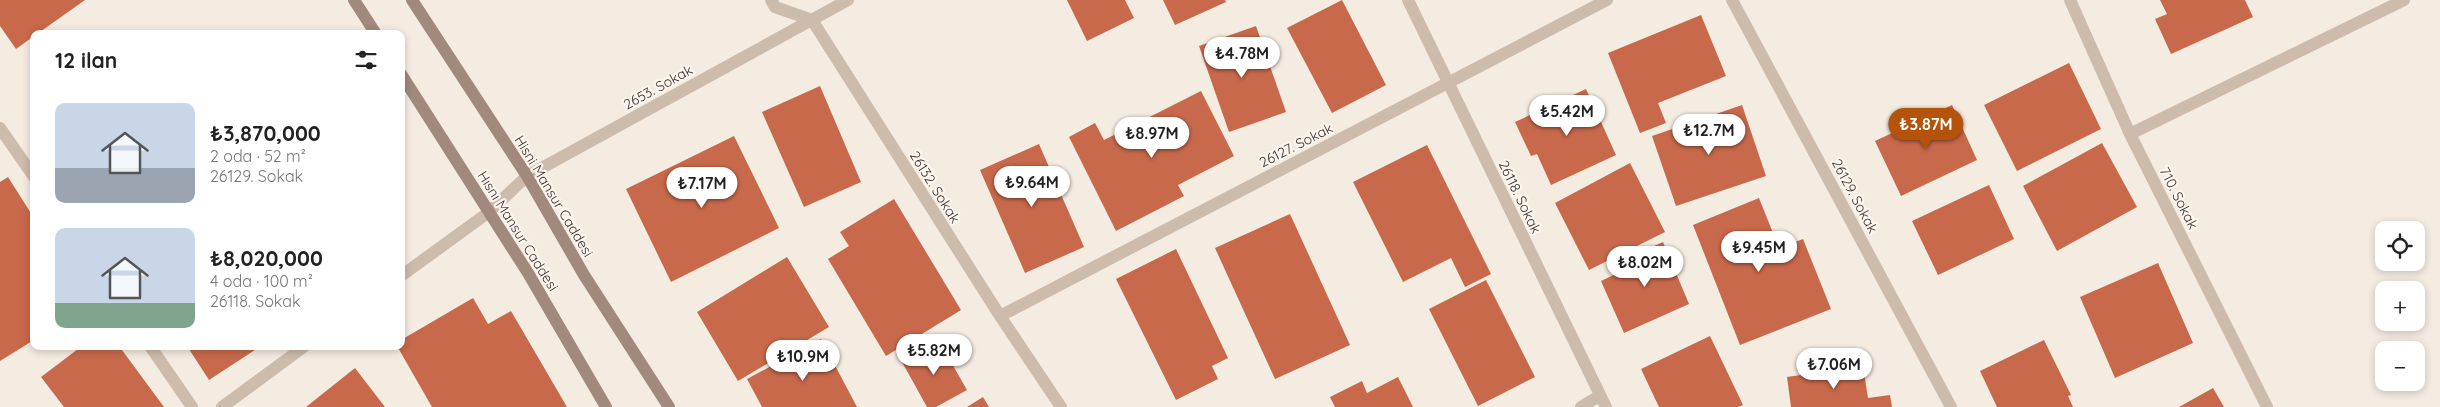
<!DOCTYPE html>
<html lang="tr">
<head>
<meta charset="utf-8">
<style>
  body { margin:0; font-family:Quicksand,sans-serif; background:#f6f6f6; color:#222; height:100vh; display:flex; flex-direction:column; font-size:19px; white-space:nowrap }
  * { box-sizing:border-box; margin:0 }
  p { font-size:16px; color:#767676 }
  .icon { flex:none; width:28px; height:28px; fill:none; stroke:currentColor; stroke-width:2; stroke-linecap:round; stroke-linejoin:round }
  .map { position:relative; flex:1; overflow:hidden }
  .side { position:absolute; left:30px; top:30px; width:375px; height:320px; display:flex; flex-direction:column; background:#fff; border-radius:10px; box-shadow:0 2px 8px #0003 }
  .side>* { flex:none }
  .controls { position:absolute; left:2375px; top:221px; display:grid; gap:10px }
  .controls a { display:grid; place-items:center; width:50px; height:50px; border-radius:10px; background:#fff; box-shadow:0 2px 8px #0003; font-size:25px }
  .price { position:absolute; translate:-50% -42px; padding:0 11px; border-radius:18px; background:#fff; color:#222; font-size:16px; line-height:32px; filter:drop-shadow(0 1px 2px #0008) }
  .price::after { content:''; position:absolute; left:50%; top:30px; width:15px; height:11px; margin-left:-8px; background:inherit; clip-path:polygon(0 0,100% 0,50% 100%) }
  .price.selected { background:#b45309; color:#fff }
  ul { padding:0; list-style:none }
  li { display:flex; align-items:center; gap:15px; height:125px; padding:0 25px }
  li span { display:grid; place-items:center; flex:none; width:140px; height:100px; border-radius:10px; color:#555 }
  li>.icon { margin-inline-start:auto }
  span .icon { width:60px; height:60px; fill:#fffc; stroke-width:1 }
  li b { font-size:21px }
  h2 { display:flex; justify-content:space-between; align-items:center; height:60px; padding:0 25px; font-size:21px }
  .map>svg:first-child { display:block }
</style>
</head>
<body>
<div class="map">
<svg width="2440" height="407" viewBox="0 0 2440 407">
  <rect width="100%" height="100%" fill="#f4ebe1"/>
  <!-- building -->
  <path fill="#c8694b" d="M0 0H85L37 34H34V36L16 49 0 26Z
    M1067 0H1125L1134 18 1087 41Z
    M1163 0H1225L1226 2 1175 25Z
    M1342 0 1386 85 1332 113 1287 28Z
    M2160 0H2245L2253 17 2171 54 2155 19 2167 14Z
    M1701 15 1726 76 1658 103 1666 123 1640 133 1608 53Z
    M1256 26 1286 112 1229 132 1199 46Z
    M2069 63 2101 129 2017 171 1984 105Z
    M820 86 861 182 804 207 762 112Z
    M1586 89 1616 155 1551 185 1537 154 1531 156 1515 122Z
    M1201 91 1234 156 1178 185 1184 196 1116 231 1069 137 1095 123 1104 140Z
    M1742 105 1766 176 1676 206 1652 136Z
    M1952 105 1977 160 1901 196 1875 141Z
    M734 136 779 228 671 282 626 189Z
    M2102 143 2137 207 2057 251 2023 186Z
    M1039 144 1084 247 1025 273 980 170Z
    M1427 145 1491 274 1465 287 1451 258 1403 282 1353 182Z
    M1630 163 1665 232 1589 270 1555 203Z
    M8 177 34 218V340L0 361V182Z
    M1989 185 2014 239 1938 275 1912 221Z
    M1759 198 1779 248 1803 239 1831 309 1740 345 1693 225Z
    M894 199 961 310 886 356 828 259 849 246 840 232Z
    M1290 214 1350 345 1275 379 1215 248Z
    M1663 242 1689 304 1624 333 1601 281 1620 272 1616 263Z
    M1176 249 1228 358 1212 366 1218 379 1176 400 1116 279Z
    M787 257 829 327 738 381 697 312Z
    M2158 263 2193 343 2115 378 2080 297Z
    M1486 280 1535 377 1478 406 1429 309Z
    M473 298 488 324 511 311 567 407H432L397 346H401V340Z
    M1710 336 1743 405 1738 407H1659L1641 369Z
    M821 339 857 407H762L747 379Z
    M2044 340 2071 395 2068 396 2073 407H1997L1980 371Z
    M939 341 967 390 936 407H927L902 362Z
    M82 346H119L164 407H64L41 377Z
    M187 346H261L209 380Z
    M1863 366 1868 398 1890 395 1892 407H1791L1787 377Z
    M355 368 385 407H306Z
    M1398 377 1413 407H1335L1330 397 1362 381 1367 393Z
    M2213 388 2224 407H2179Z
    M983 397 989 407H967Z"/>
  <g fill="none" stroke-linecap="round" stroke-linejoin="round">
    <!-- minor -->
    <path stroke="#cdbbac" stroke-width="12" d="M771 0 775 7 812 20 1000 316 1061 407
      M1408 0 1606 407
      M1732 0 1951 407
      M2070 0 2130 134 2267 407
      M0 128 34 177
      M2130 134 2404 0
      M401 276 489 212 527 176 848 0
      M1000 316 1607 0
      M150 346 192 407
      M222 407 305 346
      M1581 407 1599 396"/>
    <!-- secondary -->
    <path stroke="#a18a7d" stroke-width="12" d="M354 0 376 34
      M412 0 527 176 584 275 669 407
      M401 74 528 273 606 407"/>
  </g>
  <g text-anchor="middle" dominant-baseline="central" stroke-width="4.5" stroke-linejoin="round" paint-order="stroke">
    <!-- street labels -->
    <g font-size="14" fill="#3b302b" stroke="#fbf5ee">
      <text transform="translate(658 87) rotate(-29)">2653. Sokak</text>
      <text transform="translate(1296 145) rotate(-27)">26127. Sokak</text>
      <text transform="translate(935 187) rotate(58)">26132. Sokak</text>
      <text transform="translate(554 196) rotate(59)">Hisni Mansur Caddesi</text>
      <text transform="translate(1855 196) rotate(62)">26129. Sokak</text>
      <text transform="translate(1520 197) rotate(64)">26118. Sokak</text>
      <text transform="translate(2179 198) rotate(63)">710. Sokak</text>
      <text transform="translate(518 231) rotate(58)">Hısnı Mansur Caddesi</text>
    </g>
  </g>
</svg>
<div class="controls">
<a><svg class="icon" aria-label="locate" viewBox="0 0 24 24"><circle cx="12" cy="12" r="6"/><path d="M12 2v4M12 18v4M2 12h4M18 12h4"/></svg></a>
<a>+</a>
<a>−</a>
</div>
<b class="price" style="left:1242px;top:79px">₺4.78M</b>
<b class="price" style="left:1567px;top:137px">₺5.42M</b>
<b class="price selected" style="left:1926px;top:150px">₺3.87M</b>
<b class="price" style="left:1709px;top:156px">₺12.7M</b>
<b class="price" style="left:1152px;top:159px">₺8.97M</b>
<b class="price" style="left:1032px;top:208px">₺9.64M</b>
<b class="price" style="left:702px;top:209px">₺7.17M</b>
<b class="price" style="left:1759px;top:273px">₺9.45M</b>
<b class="price" style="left:1645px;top:288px">₺8.02M</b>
<b class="price" style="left:934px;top:376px">₺5.82M</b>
<b class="price" style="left:803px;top:382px">₺10.9M</b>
<b class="price" style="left:1834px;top:390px">₺7.06M</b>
<section class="side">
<h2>12 ilan<svg class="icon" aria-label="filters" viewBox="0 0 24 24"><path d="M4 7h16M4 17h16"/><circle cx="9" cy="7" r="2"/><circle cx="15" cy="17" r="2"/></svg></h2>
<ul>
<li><span style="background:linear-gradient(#c9d6e8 65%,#9aa5b1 0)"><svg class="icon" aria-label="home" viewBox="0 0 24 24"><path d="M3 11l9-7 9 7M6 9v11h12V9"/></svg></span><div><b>₺3,870,000</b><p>2 oda · 52 m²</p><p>26129. Sokak</p></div></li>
<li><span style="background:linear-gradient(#c9d6e8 75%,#7fa58c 0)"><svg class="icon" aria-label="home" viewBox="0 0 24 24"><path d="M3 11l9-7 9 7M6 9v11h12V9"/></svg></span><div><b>₺8,020,000</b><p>4 oda · 100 m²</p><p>26118. Sokak</p></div></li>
</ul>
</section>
</div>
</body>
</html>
